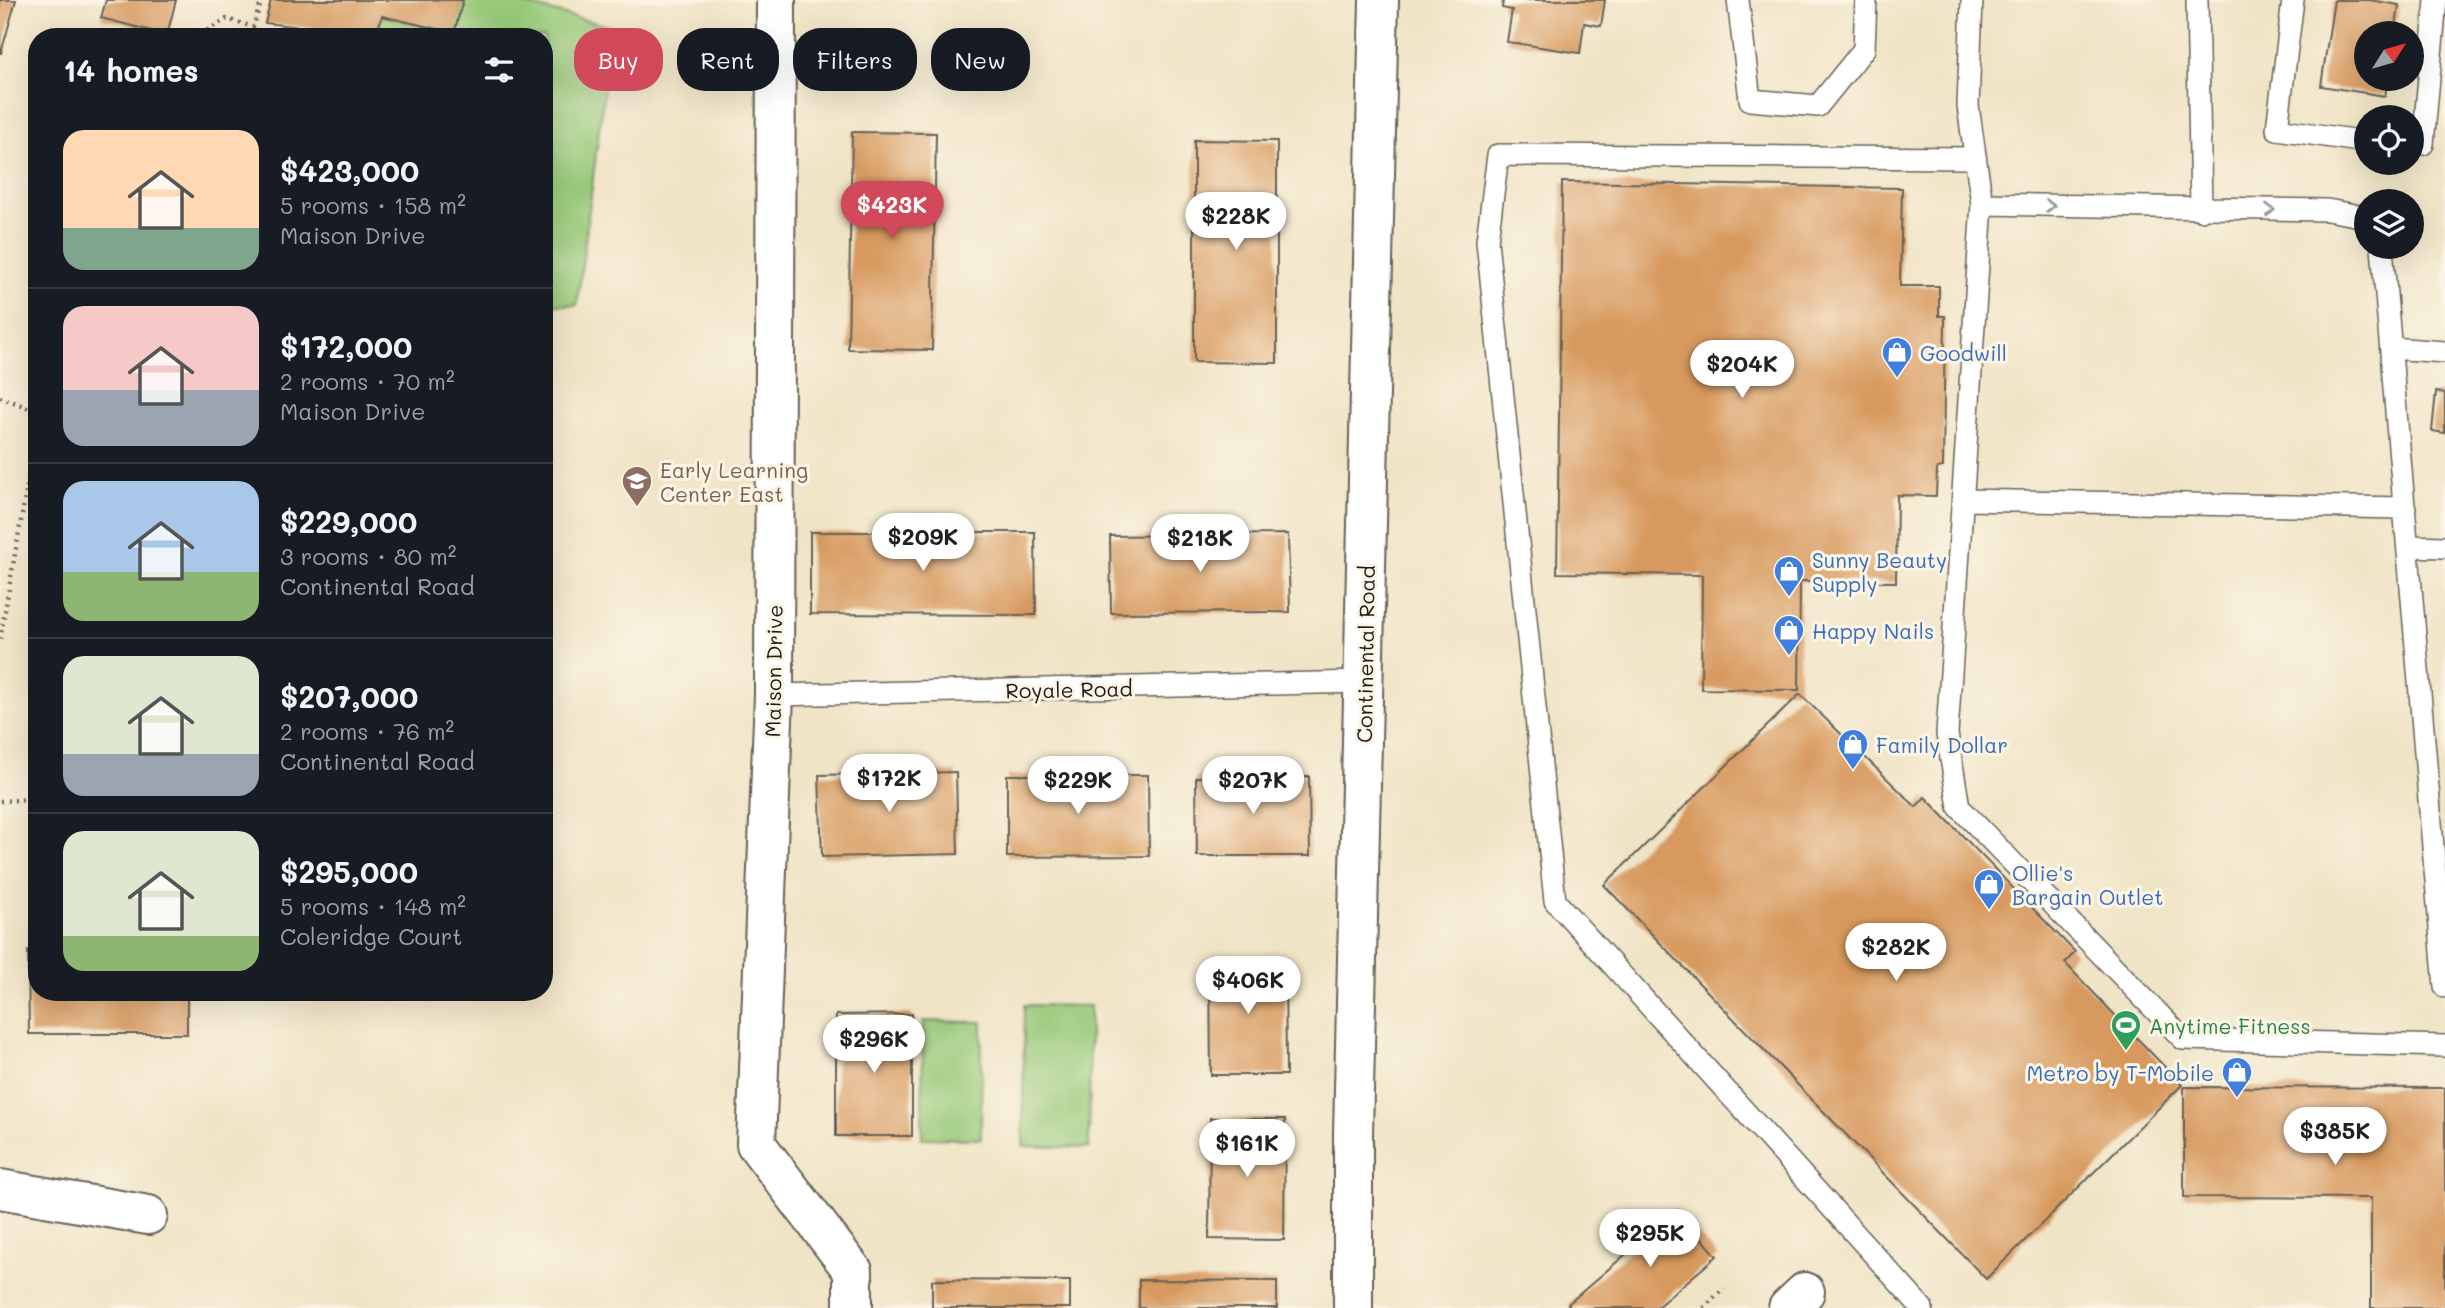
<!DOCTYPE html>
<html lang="en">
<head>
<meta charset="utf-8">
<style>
  body { margin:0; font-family:Mali,sans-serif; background:#20242c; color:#f1f3f6; height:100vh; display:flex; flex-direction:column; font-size:26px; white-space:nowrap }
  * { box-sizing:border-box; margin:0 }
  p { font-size:23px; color:#9ea1a6 }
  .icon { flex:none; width:38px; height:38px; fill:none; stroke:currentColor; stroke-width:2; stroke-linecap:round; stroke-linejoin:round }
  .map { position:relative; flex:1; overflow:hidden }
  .details { position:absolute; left:28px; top:28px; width:525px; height:973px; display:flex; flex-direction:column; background:#171b24; border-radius:28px; box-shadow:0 7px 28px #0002 }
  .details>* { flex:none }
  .guide { position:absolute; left:574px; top:28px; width:665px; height:63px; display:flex; gap:14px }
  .needle { width:46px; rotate:53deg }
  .controls { position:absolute; left:2354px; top:21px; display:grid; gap:14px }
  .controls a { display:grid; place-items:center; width:70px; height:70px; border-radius:50%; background:#171b24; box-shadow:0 7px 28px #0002; font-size:35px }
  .price { position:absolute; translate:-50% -60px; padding:0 16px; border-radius:24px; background:#fff; color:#222; font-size:23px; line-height:46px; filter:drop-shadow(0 2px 4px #0008) }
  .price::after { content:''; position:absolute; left:50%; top:42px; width:21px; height:16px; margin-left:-10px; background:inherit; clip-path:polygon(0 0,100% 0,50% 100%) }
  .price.current { background:#d1495b; color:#fff }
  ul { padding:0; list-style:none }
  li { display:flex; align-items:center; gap:21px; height:175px; padding:0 35px }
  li+li { border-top:2px solid #363941 }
  li span { display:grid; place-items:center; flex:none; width:196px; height:140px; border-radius:21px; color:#555 }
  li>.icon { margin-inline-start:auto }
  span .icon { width:84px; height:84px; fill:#fffc; stroke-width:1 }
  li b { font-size:30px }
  h2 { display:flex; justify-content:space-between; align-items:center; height:84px; padding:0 35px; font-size:30px }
  .pill { padding:0 24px; border-radius:28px; background:#171b24; box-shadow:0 7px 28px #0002; font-size:24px; line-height:63px }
  .pill.current { background:#d1495b; color:#fff }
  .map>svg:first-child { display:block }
</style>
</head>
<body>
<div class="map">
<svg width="2445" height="1308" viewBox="0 0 2445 1308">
  <rect width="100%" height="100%" fill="#fcf5e5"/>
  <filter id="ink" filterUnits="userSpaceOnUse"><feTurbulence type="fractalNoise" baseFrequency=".0143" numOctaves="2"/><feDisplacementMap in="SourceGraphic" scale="14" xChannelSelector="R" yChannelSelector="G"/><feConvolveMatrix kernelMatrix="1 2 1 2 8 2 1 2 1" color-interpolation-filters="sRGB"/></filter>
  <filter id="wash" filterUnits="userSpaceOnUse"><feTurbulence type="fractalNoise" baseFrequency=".00686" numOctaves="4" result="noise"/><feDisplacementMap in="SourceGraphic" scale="28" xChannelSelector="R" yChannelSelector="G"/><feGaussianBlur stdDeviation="1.57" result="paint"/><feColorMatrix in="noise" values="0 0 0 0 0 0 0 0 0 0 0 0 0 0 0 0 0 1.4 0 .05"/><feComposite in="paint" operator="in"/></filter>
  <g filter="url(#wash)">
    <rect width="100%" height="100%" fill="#f0e4c6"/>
    <!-- green -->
    <path fill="#97c979" stroke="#5a724a" stroke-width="2" d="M463 0H508L612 27 577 305H544V37H377L382 16 454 33Z
      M1024 1005 1090 1006 1089 1148 1023 1146Z
      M923 1021 982 1022 981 1139 922 1138Z"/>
    <g id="blocks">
      <!-- building -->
      <path fill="#d7995d" d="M0 0H16L1 53H0Z
        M106 0H176L167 35 101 18Z
        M271 0H463L454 33 382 16 376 36 265 23Z
        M1503 0H1605L1601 26 1584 23 1580 53 1507 42 1512 10 1502 8Z
        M2334 0H2369L2399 5 2395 33H2366V79H2388L2385 96 2321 86Z
        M852 132 936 133 932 350 848 349Z
        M1194 140 1277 141V363L1194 362Z
        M1562 182 1902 188 1900 286H1939V316H1945L1943 467 1937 468 1936 496 1897 495 1896 582 1800 581 1799 690 1701 689 1702 575 1557 573Z
        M2436 392 2445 393V433L2432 431Z
        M810 532H1035L1036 615 810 614Z
        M1288 534 1290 612 1111 613 1110 536Z
        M1800 694 1916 807 1925 797 2075 952 2065 963 2182 1085 1986 1279 1604 885Z
        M956 772 958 854 822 857 819 775Z
        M1007 775H1148L1149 856 1007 857Z
        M1309 776 1310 856H1197L1196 777Z
        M28 951 37 952V992H187V1034H29Z
        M1210 958H1285L1286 1075H1211Z
        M912 1014V1136H836V1015Z
        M2184 1087 2445 1088V1308H2371V1198L2184 1197Z
        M1210 1118 1285 1119 1284 1240 1209 1239Z
        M1677 1210 1717 1256 1656 1308H1572L1568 1304Z
        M932 1280 1070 1281V1308H932Z
        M1139 1280 1277 1281V1308H1139Z"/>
    </g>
  </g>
  <g filter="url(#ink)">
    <use href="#blocks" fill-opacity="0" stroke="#666258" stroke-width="2"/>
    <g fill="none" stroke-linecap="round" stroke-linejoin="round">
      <!-- service casing -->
      <g stroke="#666258" stroke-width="24">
        <path id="service" d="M1738 0 1750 100 1818 106 1864 49 1866 0
          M1972 0 1968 106 1982 204 1947 734 1959 807 2183 1039 2445 1046
          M2197 0 2201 210
          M2293 0 2277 129 2366 142
          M2412 144H2423L2436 0
          M1982 204 2327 210 2366 217
          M2382 247 2445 987
          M2391 348 2445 352
          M1963 500 2405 508
          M2408 546 2445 547
          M774 695 1364 682
          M1922 1308 1555 901 1487 241 1498 155 1975 158"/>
      </g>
      <!-- minor casing -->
      <g stroke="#666258" stroke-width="42">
        <path id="minor" d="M776 0 774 695 756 1144 853 1271V1308
          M0 1189 148 1215
          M1353 1308V1134L1379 0
          M1788 1308 1805 1292"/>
      </g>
      <!-- path -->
      <path stroke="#666258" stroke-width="4.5" stroke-dasharray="2 5" stroke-linecap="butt" d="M195 37 227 19 253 27 262 0
        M0 397 32 409 37 408
        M0 639 37 430
        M0 801 37 799
        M1704 1308 1724 1288"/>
      <!-- service -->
      <use href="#service" stroke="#fff" stroke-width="21"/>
      <!-- minor -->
      <use href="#minor" stroke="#fff" stroke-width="38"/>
    </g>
    <!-- one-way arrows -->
    <defs><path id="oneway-chevron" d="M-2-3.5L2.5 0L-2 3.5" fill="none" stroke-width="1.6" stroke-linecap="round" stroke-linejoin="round" transform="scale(1.75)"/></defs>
    <g stroke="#999">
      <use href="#oneway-chevron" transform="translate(2050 206) rotate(2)"/>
      <use href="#oneway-chevron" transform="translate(2270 210)"/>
    </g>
  </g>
  <!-- icons -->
  <defs>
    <g id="shop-pin" transform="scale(1.575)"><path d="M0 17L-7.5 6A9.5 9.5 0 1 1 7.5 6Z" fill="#3f7fe0" stroke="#fcf5e5"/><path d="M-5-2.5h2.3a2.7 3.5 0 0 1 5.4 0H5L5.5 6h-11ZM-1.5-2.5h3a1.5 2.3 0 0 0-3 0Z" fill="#fff"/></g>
    <g id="school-pin" transform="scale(1.575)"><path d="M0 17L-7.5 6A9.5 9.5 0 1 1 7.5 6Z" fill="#8d6e63" stroke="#fcf5e5"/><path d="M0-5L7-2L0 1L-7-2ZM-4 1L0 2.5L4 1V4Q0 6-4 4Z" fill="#fff"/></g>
    <g id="stadium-pin" transform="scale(1.575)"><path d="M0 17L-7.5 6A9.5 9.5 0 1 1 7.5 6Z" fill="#2e9e5b" stroke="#fcf5e5"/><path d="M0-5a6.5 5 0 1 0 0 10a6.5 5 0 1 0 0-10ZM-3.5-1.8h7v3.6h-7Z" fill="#fff"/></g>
  </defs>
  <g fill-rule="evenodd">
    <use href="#shop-pin" x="1897" y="352"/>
    <use href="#school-pin" x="637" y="481"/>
    <use href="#shop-pin" x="1789" y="571"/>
    <use href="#shop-pin" x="1789" y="630"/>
    <use href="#shop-pin" x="1853" y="744"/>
    <use href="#shop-pin" x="1989" y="884"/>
    <use href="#stadium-pin" x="2126" y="1025"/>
    <use href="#shop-pin" x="2237" y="1072"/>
  </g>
  <g text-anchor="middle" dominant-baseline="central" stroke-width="6" stroke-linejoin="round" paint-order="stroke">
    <!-- shop labels -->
    <g font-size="21" fill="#366cbe" stroke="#fcf5e5" text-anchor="start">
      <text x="1920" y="352">Goodwill</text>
      <text x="1812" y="559">Sunny Beauty<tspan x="1812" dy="24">Supply</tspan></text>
      <text x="1812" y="630">Happy Nails</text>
      <text x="1876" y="744">Family Dollar</text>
      <text x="2012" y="872">Ollie's<tspan x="2012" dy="24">Bargain Outlet</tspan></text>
      <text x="2214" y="1072" text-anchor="end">Metro by T-Mobile</text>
    </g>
    <!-- education labels -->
    <g font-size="21" fill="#785e54" stroke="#fcf5e5" text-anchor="start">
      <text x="660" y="469">Early Learning<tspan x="660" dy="24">Center East</tspan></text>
    </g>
    <!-- street labels -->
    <g font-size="21" fill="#1c1c1c" stroke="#fcf5e5">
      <text transform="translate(1365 654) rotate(-89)">Continental Road</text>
      <text transform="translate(773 671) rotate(-89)">Maison Drive</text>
      <text transform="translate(1069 689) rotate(-1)">Royale Road</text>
    </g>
    <!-- leisure labels -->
    <g font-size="21" fill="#27864d" stroke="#fcf5e5" text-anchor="start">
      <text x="2149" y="1025">Anytime Fitness</text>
    </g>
  </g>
</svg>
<div class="controls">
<a><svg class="needle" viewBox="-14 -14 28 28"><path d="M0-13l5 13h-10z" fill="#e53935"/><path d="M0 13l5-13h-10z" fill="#9ea1a6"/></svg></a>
<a><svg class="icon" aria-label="locate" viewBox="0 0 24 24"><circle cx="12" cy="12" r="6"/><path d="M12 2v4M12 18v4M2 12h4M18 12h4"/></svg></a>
<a><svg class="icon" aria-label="layers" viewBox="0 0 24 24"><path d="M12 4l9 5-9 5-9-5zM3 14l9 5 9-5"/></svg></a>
</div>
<b class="price current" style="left:892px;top:241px">$423K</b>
<b class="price" style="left:1236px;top:252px">$228K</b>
<b class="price" style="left:1742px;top:400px">$204K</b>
<b class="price" style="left:923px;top:573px">$209K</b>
<b class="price" style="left:1200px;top:574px">$218K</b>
<b class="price" style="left:889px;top:814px">$172K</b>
<b class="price" style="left:1078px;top:816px">$229K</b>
<b class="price" style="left:1253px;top:816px">$207K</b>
<b class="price" style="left:1896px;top:983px">$282K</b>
<b class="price" style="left:1248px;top:1016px">$406K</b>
<b class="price" style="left:874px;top:1075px">$296K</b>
<b class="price" style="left:2335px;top:1167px">$385K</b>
<b class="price" style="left:1247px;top:1179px">$161K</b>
<b class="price" style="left:1650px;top:1269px">$295K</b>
<div class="guide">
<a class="pill current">Buy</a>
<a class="pill">Rent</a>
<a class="pill">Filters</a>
<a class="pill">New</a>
</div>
<section class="details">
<h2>14 homes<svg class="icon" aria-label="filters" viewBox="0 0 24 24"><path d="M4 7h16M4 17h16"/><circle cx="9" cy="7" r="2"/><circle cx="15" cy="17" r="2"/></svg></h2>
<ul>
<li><span style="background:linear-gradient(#ffd9b3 70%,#7fa58c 0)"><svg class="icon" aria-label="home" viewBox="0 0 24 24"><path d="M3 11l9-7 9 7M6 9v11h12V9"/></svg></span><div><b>$423,000</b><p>5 rooms · 158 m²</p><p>Maison Drive</p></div></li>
<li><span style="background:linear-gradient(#f6c9c9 60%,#9aa5b1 0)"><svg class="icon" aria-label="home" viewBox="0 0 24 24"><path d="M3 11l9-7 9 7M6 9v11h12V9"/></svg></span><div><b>$172,000</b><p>2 rooms · 70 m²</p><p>Maison Drive</p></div></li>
<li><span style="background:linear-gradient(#a9c7e8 65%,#8fb573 0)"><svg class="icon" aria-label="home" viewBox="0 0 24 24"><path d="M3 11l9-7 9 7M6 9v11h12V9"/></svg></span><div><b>$229,000</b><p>3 rooms · 80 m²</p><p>Continental Road</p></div></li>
<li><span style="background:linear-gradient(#dfe7d0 70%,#9aa5b1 0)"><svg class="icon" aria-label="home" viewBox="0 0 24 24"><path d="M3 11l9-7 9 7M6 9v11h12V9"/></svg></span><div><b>$207,000</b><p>2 rooms · 76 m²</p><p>Continental Road</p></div></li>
<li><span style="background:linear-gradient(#dfe7d0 75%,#8fb573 0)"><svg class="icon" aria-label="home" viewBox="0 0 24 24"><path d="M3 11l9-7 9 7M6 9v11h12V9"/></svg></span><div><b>$295,000</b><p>5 rooms · 148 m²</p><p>Coleridge Court</p></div></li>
</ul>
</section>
</div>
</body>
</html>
